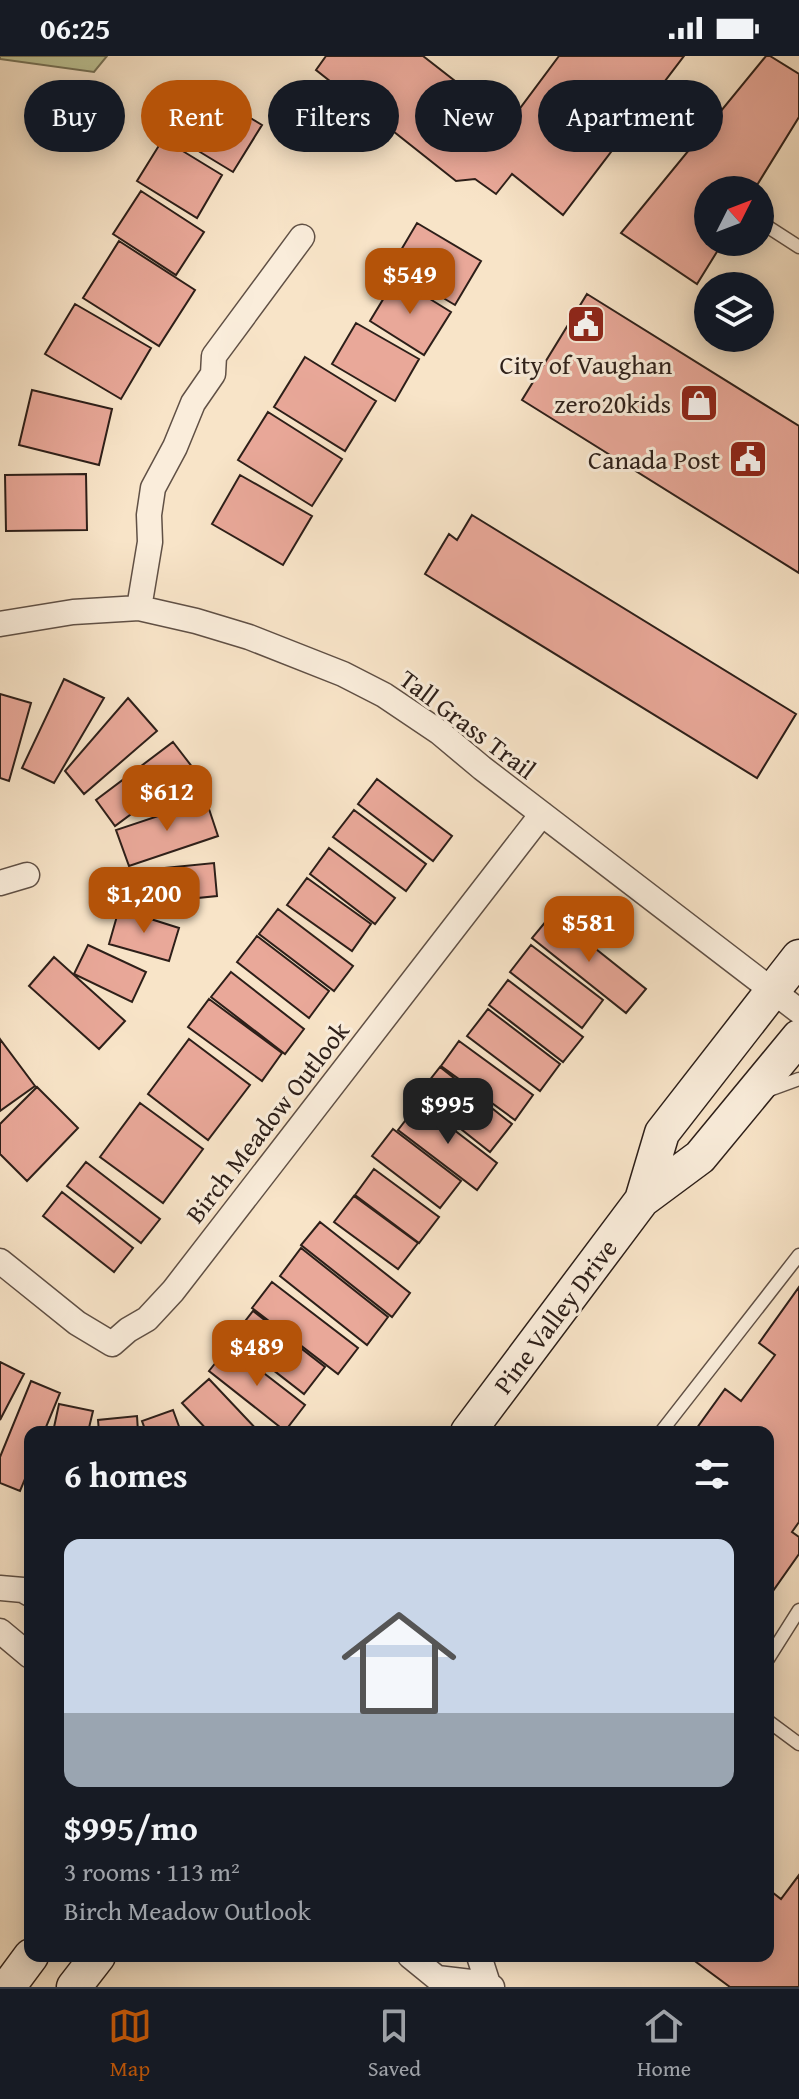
<!DOCTYPE html>
<html lang="en">
<head>
<meta charset="utf-8">
<style>
  body { margin:0; font-family:"Gentium Book Plus",serif; background:#20242c; color:#f1f3f6; height:100vh; display:flex; flex-direction:column; font-size:30px; white-space:nowrap }
  * { box-sizing:border-box; margin:0 }
  p { font-size:26px; color:#9ea1a6 }
  .icon { flex:none; width:44px; height:44px; fill:none; stroke:currentColor; stroke-width:2; stroke-linecap:round; stroke-linejoin:round }
  .map { position:relative; flex:1; overflow:hidden }
  .sheet { position:absolute; left:24px; top:1370px; width:750px; height:536px; display:flex; flex-direction:column; background:#171b24; border-radius:16px; box-shadow:0 4px 20px #0003 }
  .sheet>* { flex:none }
  .guide { position:absolute; left:24px; top:24px; width:752px; height:72px; display:flex; gap:16px }
  .needle { width:52px; rotate:48deg }
  .tools { position:absolute; left:694px; top:120px; display:grid; gap:16px }
  .tools a { display:grid; place-items:center; width:80px; height:80px; border-radius:50%; background:#171b24; box-shadow:0 4px 20px #0003; font-size:40px }
  .price { position:absolute; translate:-50% -68px; padding:0 18px; border-radius:16px; background:#b45309; color:#fff; font-size:26px; line-height:52px; filter:drop-shadow(0 2px 4px #0008) }
  .price::after { content:''; position:absolute; left:50%; top:48px; width:24px; height:18px; margin-left:-12px; background:inherit; clip-path:polygon(0 0,100% 0,50% 100%) }
  .price.current { background:#222; color:#fff }
  ul { padding:0; list-style:none }
  li { display:grid; align-content:center; gap:16px; height:424px; padding:0 40px }
  li span { display:grid; place-items:center; height:248px; border-radius:16px; color:#555 }
  li>.icon { margin-inline-start:auto }
  span .icon { width:144px; height:144px; fill:#fffc; stroke-width:1 }
  li b { font-size:34px }
  h2 { display:flex; justify-content:space-between; align-items:center; height:96px; padding:0 40px; font-size:34px }
  .pill { padding:0 28px; border-radius:36px; background:#171b24; box-shadow:0 4px 20px #0003; font-size:28px; line-height:72px }
  .pill.current { background:#b45309; color:#fff }
  .status { display:flex; justify-content:space-between; align-items:center; height:56px; padding:0 40px; background:#171b24; direction:ltr }
  .status svg { height:22px; fill:currentColor }
  .menu { display:flex; justify-content:space-around; align-items:center; height:112px; border-top:2px solid #363941; background:#171b24; font-size:22px; color:#9ea1a6 }
  .menu a { display:grid; justify-items:center; gap:4px }
  .menu .current { color:#b45309 }
  .map>svg:first-child { display:block }
</style>
</head>
<body>
<div class="status"><b>06:25</b><svg viewBox="0 0 49 12"><path d="M0 12V9h3v3zM5 12V6h3v6zM10 12V3h3v9zM15 12V0h3v12zM26 1h20v11H26zM47 4h2v5h-2z"/></svg></div>
<div class="map">
<svg width="799" height="1931" viewBox="0 0 799 1931">
  <rect width="100%" height="100%" fill="#f8e4c8"/>
  <filter id="stains"><feTurbulence type="fractalNoise" baseFrequency=".0025" numOctaves="4"/><feColorMatrix values="0 0 0 0 .2 0 0 0 0 .09 0 0 0 0 .02 0 0 0 .5 -.17"/></filter>
  <radialGradient id="worn" r=".72"><stop offset=".6" stop-color="#630" stop-opacity="0"/><stop offset="1" stop-color="#630" stop-opacity=".3"/></radialGradient>
  <!-- green -->
  <path fill="#bdc496" stroke="#757258" stroke-width="2" d="M0 0H107L94 16 0 3Z"/>
  <!-- building -->
  <path fill="#e9a899" stroke="#2d1f19" stroke-width="2" d="M326 0H423L509 67 559 0H684L563 159 512 118 496 138 475 123 456 125 316 14Z
    M766 0H770L799 18V61L754 134H708V186H723L697 228 621 177Z
    M201 32 262 69 233 116 172 79Z
    M163 83 222 119 197 162 137 125Z
    M141 135 204 176 176 219 113 178Z
    M417 167 481 205 455 249 391 211Z
    M119 185 195 234 159 290 83 242Z
    M396 222 451 256 424 299 370 265Z
    M587 238 799 370V517L522 344Z
    M75 248 151 292 121 343 45 298Z
    M356 267 419 303 395 345 332 308Z
    M305 301 376 345 345 395 274 351Z
    M32 334 112 353 99 409 19 389Z
    M268 356 342 403 312 450 238 404Z
    M86 418 87 474 6 475 5 419Z
    M240 419 312 460 283 509 212 468Z
    M472 459 796 658 757 722 425 518 449 478 457 484Z
    M64 623 104 642 54 727 22 712Z
    M0 638 31 647 9 725 0 722Z
    M128 642 157 675 84 738 65 715Z
    M173 686 193 712 115 770 96 744Z
    M377 723 452 780 433 805 358 748Z
    M206 744 218 780 129 810 116 774Z
    M354 754 426 808 406 835 333 781Z
    M329 792 395 842 375 868 310 818Z
    M214 807 217 840 128 849 125 816Z
    M307 822 371 868 352 895 287 849Z
    M119 853 179 872 169 905 109 888Z
    M278 853 353 910 334 935 259 878Z
    M552 858 646 933 626 957 532 882Z
    M257 880 329 935 309 962 237 906Z
    M88 889 146 916 132 946 74 918Z
    M531 889 603 944 582 972 510 916Z
    M54 901 125 965 99 993 29 930Z
    M231 916 304 973 285 998 211 941Z
    M508 924 583 981 563 1006 489 949Z
    M209 943 282 997 262 1025 188 971Z
    M488 953 560 1008 540 1035 467 980Z
    M0 983 35 1030 0 1055Z
    M189 983 250 1029 208 1084 148 1038Z
    M459 985 533 1039 515 1064 441 1010Z
    M440 1011 512 1068 490 1096 418 1039Z
    M37 1031 78 1072 27 1125 0 1098V1068Z
    M140 1047 203 1093 163 1147 100 1101Z
    M419 1047 497 1107 477 1134 398 1074Z
    M393 1073 461 1125 440 1152 372 1100Z
    M86 1106 160 1163 141 1187 67 1130Z
    M374 1113 439 1161 419 1187 355 1139Z
    M62 1136 133 1192 114 1216 43 1160Z
    M354 1140 418 1187 398 1213 334 1166Z
    M320 1166 410 1237 392 1261 301 1189Z
    M301 1192 388 1261 367 1289 280 1220Z
    M272 1226 358 1292 338 1318 252 1252Z
    M799 1231V1466L792 1476 799 1481V1498L768 1542V1376H694L725 1333 741 1345 775 1299 759 1287Z
    M253 1255 325 1311 304 1338 232 1282Z
    M229 1290 305 1349 285 1375 209 1315Z
    M0 1306 24 1318 0 1364Z
    M209 1323 259 1376H209L182 1347Z
    M31 1325 60 1337 44 1376H30V1411L20 1435 0 1427V1401Z
    M59 1348 93 1355 88 1376H53Z
    M173 1354 181 1376H146L142 1365Z
    M137 1360 138 1376H99L98 1364Z
    M799 1819V1931H730L688 1900H768V1833L781 1843Z"/>
  <g fill="none" stroke-linecap="round" stroke-linejoin="round">
    <!-- service casing -->
    <g stroke="#605045" stroke-width="15">
      <path id="service" d="M762 167 799 191
        M769 1034 799 1023
        M661 1376 799 1199
        M768 1603 799 1554
        M768 1665 799 1688"/>
    </g>
    <!-- minor casing -->
    <g stroke="#605045" stroke-width="27">
      <path id="minor" d="M139 552 150 486 149 459 153 432 175 391 193 347 213 318 214 300 302 181
        M0 568 73 556 139 552 196 565 249 581 343 618 384 639 439 676 482 712 799 955
        M0 827 27 819
        M0 1205 77 1267 112 1288 128 1274 147 1263 173 1235 542 758
        M0 1532 23 1534 30 1538
        M0 1575 30 1600
        M410 1900 437 1922 488 1928 492 1931
        M479 1900 488 1928"/>
    </g>
    <!-- secondary casing -->
    <g stroke="#2d1f19" stroke-width="37">
      <path id="secondary" d="M642 1144 662 1077 799 901
        M468 1376 642 1144 700 1101 799 981
        M8 1931 31 1900
        M74 1931 98 1900"/>
    </g>
    <!-- service -->
    <use href="#service" stroke="#faeddb" stroke-width="12"/>
    <!-- minor -->
    <use href="#minor" stroke="#faeddb" stroke-width="24"/>
    <!-- secondary -->
    <use href="#secondary" stroke="#faeddb" stroke-width="34"/>
  </g>
  <!-- icons -->
  <defs>
    <g id="civic-square" transform="scale(2)"><rect x="-9" y="-9" width="18" height="18" rx="4" fill="#8f2418" stroke="#faeddb"/><path d="M-.6-6.5H3V-4.5H.6V-3L4-1V1h2V6H-6V1h2V-1L-.6-3ZM-1.2 2.5V6h2.4V2.5Z" fill="#fff"/></g>
    <g id="shop-square" transform="scale(2)"><rect x="-9" y="-9" width="18" height="18" rx="4" fill="#8f2418" stroke="#faeddb"/><path d="M-5-2.5h2.3a2.7 3.5 0 0 1 5.4 0H5L5.5 6h-11ZM-1.5-2.5h3a1.5 2.3 0 0 0-3 0Z" fill="#fff"/></g>
  </defs>
  <g fill-rule="evenodd">
    <use href="#civic-square" x="586" y="268"/>
    <use href="#shop-square" x="699" y="347"/>
    <use href="#civic-square" x="748" y="403"/>
  </g>
  <g text-anchor="middle" dominant-baseline="central" stroke-width="6" stroke-linejoin="round" paint-order="stroke">
    <!-- poi labels -->
    <g font-size="26" fill="#2d1f19" stroke="#faeddb" text-anchor="end">
      <text x="586" y="308" text-anchor="middle">City of Vaughan</text>
      <text x="671" y="347">zero20kids</text>
      <text x="720" y="403">Canada Post</text>
    </g>
    <!-- street labels -->
    <g font-size="26" fill="#2d1f19" stroke="#faeddb">
      <text transform="translate(468 668) rotate(37)">Tall Grass Trail</text>
      <text transform="translate(267 1066) rotate(-52)">Birch Meadow Outlook</text>
      <text transform="translate(555 1260) rotate(-53)">Pine Valley Drive</text>
    </g>
  </g>
  <rect width="100%" height="100%" filter="url(#stains)"/>
  <rect width="100%" height="100%" fill="url(#worn)"/>
</svg>
<div class="tools">
<a><svg class="needle" viewBox="-14 -14 28 28"><path d="M0-13l5 13h-10z" fill="#e53935"/><path d="M0 13l5-13h-10z" fill="#9ea1a6"/></svg></a>
<a><svg class="icon" aria-label="layers" viewBox="0 0 24 24"><path d="M12 4l9 5-9 5-9-5zM3 14l9 5 9-5"/></svg></a>
</div>
<b class="price" style="left:410px;top:260px">$549</b>
<b class="price" style="left:167px;top:777px">$612</b>
<b class="price" style="left:144px;top:879px">$1,200</b>
<b class="price" style="left:589px;top:908px">$581</b>
<b class="price current" style="left:448px;top:1090px">$995</b>
<b class="price" style="left:257px;top:1332px">$489</b>
<div class="guide">
<a class="pill">Buy</a>
<a class="pill current">Rent</a>
<a class="pill">Filters</a>
<a class="pill">New</a>
<a class="pill">Apartment</a>
</div>
<section class="sheet">
<h2>6 homes<svg class="icon" aria-label="filters" viewBox="0 0 24 24"><path d="M4 7h16M4 17h16"/><circle cx="9" cy="7" r="2"/><circle cx="15" cy="17" r="2"/></svg></h2>
<ul>
<li><span style="background:linear-gradient(#c9d6e8 70%,#9aa5b1 0)"><svg class="icon" aria-label="home" viewBox="0 0 24 24"><path d="M3 11l9-7 9 7M6 9v11h12V9"/></svg></span><div><b>$995/mo</b><p>3 rooms · 113 m²</p><p>Birch Meadow Outlook</p></div></li>
</ul>
</section>
</div>
<nav class="menu">
<a class="current"><svg class="icon" aria-label="map" viewBox="0 0 24 24"><path d="M3 6l6-2 6 2 6-2v14l-6 2-6-2-6 2zM9 4v14M15 6v14"/></svg>Map</a>
<a><svg class="icon" aria-label="saved" viewBox="0 0 24 24"><path d="M7 4h10v16l-5-4-5 4z"/></svg>Saved</a>
<a><svg class="icon" aria-label="home" viewBox="0 0 24 24"><path d="M3 11l9-7 9 7M6 9v11h12V9"/></svg>Home</a>
</nav>
</body>
</html>
